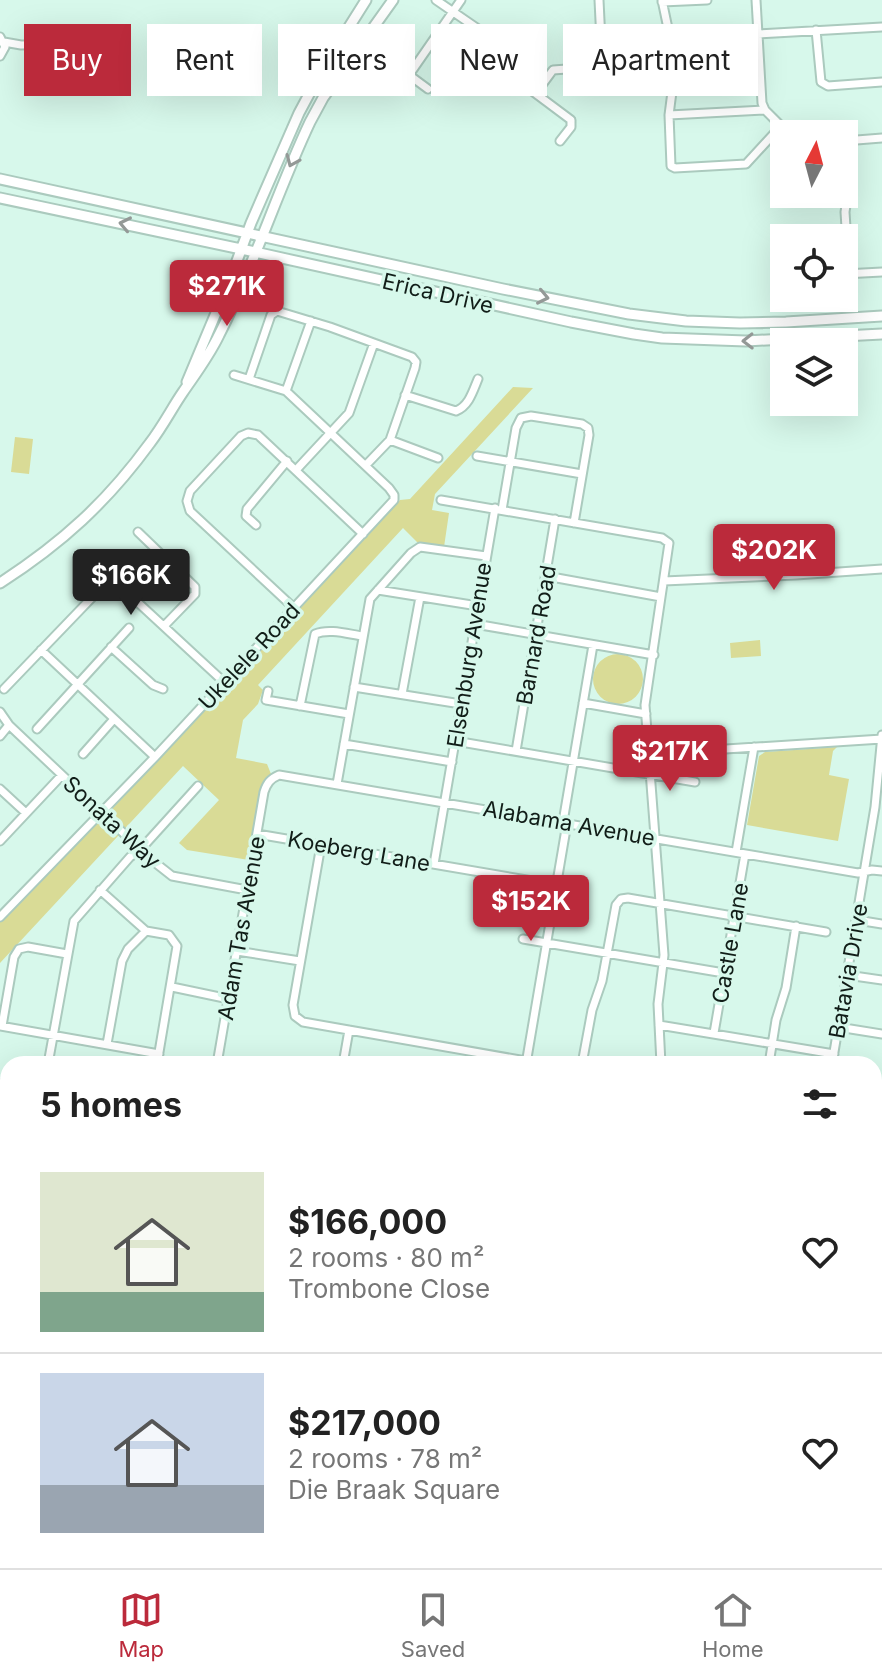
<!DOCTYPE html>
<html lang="en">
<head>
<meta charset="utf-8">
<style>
  body { margin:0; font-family:Inter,sans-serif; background:#f2f2f2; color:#222; height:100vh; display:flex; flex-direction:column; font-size:30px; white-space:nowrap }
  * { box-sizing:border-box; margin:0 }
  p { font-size:26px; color:#767676 }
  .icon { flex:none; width:44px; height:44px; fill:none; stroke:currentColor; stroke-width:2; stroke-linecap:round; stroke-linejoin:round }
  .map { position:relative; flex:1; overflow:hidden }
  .panel { position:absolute; left:0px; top:1056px; width:882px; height:512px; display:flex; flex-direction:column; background:#fff; border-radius:24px 24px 0 0; box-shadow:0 8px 32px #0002 }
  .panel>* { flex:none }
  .guide { position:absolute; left:24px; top:24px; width:834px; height:72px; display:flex; gap:16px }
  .needle { width:52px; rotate:6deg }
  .buttons { position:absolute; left:770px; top:120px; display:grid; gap:16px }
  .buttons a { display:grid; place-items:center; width:88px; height:88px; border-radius:0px; background:#fff; box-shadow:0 8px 32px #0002; font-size:40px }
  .price { position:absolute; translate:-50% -68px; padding:0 18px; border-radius:8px; background:#bb2a3b; color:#fff; font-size:26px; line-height:52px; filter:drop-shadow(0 2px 4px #0008) }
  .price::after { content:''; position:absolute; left:50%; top:48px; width:24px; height:18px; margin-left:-12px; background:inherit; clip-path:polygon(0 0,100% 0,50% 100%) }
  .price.on { background:#222; color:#fff }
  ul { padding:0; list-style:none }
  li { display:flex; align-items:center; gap:24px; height:200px; padding:0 40px }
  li+li { border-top:2px solid #e0e0e0 }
  li span { display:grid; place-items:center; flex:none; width:224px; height:160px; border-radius:0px; color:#555 }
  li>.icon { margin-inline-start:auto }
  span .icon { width:96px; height:96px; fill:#fffc; stroke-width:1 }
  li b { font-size:34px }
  h2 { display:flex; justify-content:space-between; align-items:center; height:96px; padding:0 40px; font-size:34px }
  .chip { padding:0 28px; border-radius:0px; background:#fff; box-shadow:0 8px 32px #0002; font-size:28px; line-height:72px }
  .chip.on { background:#bb2a3b; color:#fff }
  .dock { display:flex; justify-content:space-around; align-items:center; height:112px; border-top:2px solid #e0e0e0; background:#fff; font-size:22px; color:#767676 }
  .dock a { display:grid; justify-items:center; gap:4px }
  .dock .on { color:#bb2a3b }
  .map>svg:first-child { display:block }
</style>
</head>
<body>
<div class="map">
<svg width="882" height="1568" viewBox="0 0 882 1568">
  <rect width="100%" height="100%" fill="#d7f8eb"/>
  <!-- green -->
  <path fill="#d9db96" d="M513 387 533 388 435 494 432 510 449 513 444 547 418 543 403 528 258 685 263 690 258 704 243 720 236 758 267 764 271 774 261 788 249 860 187 850 179 843 219 800 183 766 0 963V922L98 819 111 810 400 500 410 499Z
    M15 437 33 439 29 474 11 472Z
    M760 640 761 656 731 658 730 643Z
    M593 679a25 25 0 1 1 50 0a25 25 0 1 1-50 0Z
    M837 747 833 751 829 775 849 779 838 841 747 825 759 756 765 752Z
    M0 1089 8 1091V1381L0 1380Z
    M874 1276 882 1277V1404L874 1402Z
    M244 1560H290L289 1568H243Z"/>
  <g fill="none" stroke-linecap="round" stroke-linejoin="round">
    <!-- minor casing -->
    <g stroke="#abcabe" stroke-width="11">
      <path id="minor" d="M436 0 481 31 489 53 500 67 571 120V127L560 141
        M662 0 670 38 673 84 669 115 671 166 675 168 746 164 780 127
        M756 0 762 103 765 110 789 134
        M662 2 707 0
        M347 29 428 89
        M816 30 821 82 828 86 882 82
        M758 34 882 27
        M0 37 5 47 0 56
        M4 42 21 45 75 44 76 75
        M717 56 759 54
        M409 75 461 0
        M536 93 553 70 594 67 602 62 599 0
        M669 115 765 110
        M844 141 882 138
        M845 141 848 192 845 212 849 274
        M844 274 882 272
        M249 379 271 315 277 311 330 327 412 357 416 362 415 368 390 440 366 465
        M286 391 311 321
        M405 395 456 411C469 406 473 391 478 379
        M390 440 438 458
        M477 456 582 474
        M296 470 349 413 374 343
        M441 500 662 538 669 543 645 705 664 955 658 1004 661 1064
        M502 510 516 428 521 418 531 416 582 424 588 428 589 435 574 523
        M256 525 246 516 247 509 287 461
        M138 532 195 587V594L164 626
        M546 576 661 597
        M664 581 796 575 882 569
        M378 590 478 606
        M294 608 190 511 187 501 190 491 241 436 248 433 258 435 363 534
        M475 624 654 655
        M111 647 153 685 163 689
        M41 650 155 757
        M354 687 461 704
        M4 689 104 585 111 582 119 585 225 683
        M268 691 266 700 349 714
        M402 694 420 597
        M583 703 646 714
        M300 706 315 634C329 628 348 634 362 636
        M0 712 9 725 153 861 172 876 247 890
        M37 729 129 628
        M0 736 9 725
        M455 741 695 782
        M344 744 452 762
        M516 751 555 519
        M83 754 114 719
        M649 754 882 739
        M337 784 370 599 411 553 420 547 486 556
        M0 789 26 813
        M257 834 556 885
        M0 841 62 775
        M321 845 293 1005 295 1016 303 1022 526 1061
        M736 852 754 747
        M434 864 495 508
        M100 890 146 931 169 935 177 946 157 1064
        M0 917 155 757 394 500V495L389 488 286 391 234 375
        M857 920 882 924
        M523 939 724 973
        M237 951 300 961
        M847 975 882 980
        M172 987 229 999
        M659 1025 834 1054
        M0 1026 159 1054
        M2 1026 14 957 19 949 28 947 67 954
        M838 1027 882 1034
        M714 1033 745 854
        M107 1044 122 961 128 949 146 931
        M48 1064 74 921 130 857 141 849 198 786
        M217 1064 264 792C267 783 270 779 279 775L858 873 872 870 882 871
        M343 1064 349 1030
        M526 1064 566 829 564 816 593 645
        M582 1064 592 1010 602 981 616 905 621 899 628 898 826 932
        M769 1064 776 1020 786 988 796 926
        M832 1064 875 807 882 735
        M0 1084 8 1085
        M874 1086 882 1087
        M874 1247 882 1249
        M874 1427 882 1428
        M0 1430 8 1431
        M0 1471 8 1473
        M874 1489 882 1490
        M0 1512 8 1514
        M0 1552 8 1553
        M333 1560 336 1561 340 1568
        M577 1560 617 1568
        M31 1568V1560
        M74 1568V1560
        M130 1568V1560
        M188 1568 189 1560
        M238 1568 239 1560
        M294 1568 295 1560
        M533 1568 535 1560"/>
    </g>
    <!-- major casing -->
    <g stroke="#abcabe" stroke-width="13">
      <path id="major" d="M0 179 503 289 629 314 686 321 740 323 786 322 882 316
        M0 198 255 252 571 322 634 334 662 338 746 341 882 334
        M187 382 231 277 251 223 299 113 322 70 366 0
        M0 583C62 543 107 502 150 443 163 426 172 408 183 392 196 373 209 356 219 335 254 266 277 192 310 122L323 98 393 0
        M0 1388 8 1389
        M0 1408 8 1410
        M754 1560 795 1568
        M858 1560 882 1565"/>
    </g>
    <!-- minor -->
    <use href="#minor" stroke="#fff" stroke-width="7"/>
    <!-- major -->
    <use href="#major" stroke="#fff" stroke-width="9"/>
  </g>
  <!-- one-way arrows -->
  <defs><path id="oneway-chevron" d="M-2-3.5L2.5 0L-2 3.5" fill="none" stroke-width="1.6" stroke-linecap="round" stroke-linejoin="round" transform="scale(2)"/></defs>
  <g stroke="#949997">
    <use href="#oneway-chevron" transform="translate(292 161) rotate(113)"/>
    <use href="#oneway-chevron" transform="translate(125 224) rotate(-168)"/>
    <use href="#oneway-chevron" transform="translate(543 297) rotate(12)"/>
    <use href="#oneway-chevron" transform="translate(748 341) rotate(179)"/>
  </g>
  <g text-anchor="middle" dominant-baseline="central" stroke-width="7" stroke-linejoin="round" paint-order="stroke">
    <!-- street labels -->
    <g font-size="22" fill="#111d18" stroke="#d7f8eb">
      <text transform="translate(438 293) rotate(13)">Erica Drive</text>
      <text transform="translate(536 635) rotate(-80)">Barnard Road</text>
      <text transform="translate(469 655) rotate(-81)">Elsenburg Avenue</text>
      <text transform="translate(249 656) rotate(-47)">Ukelele Road</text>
      <text transform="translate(112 822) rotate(43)">Sonata Way</text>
      <text transform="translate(569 823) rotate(10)">Alabama Avenue</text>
      <text transform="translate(359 851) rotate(10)">Koeberg Lane</text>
      <text transform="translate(241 928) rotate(-80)">Adam Tas Avenue</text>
      <text transform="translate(730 943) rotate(-80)">Castle Lane</text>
      <text transform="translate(848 971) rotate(-80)">Batavia Drive</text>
    </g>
  </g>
</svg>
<div class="buttons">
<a><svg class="needle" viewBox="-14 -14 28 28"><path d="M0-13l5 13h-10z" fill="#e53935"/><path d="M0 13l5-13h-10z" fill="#767676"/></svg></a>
<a><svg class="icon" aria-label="locate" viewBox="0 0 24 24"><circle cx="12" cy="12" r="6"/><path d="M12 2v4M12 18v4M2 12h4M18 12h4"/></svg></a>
<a><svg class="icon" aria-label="layers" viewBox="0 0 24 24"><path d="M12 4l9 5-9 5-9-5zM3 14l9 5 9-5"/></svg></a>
</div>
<b class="price" style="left:227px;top:328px">$271K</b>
<b class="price" style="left:774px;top:592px">$202K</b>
<b class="price on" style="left:131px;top:617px">$166K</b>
<b class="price" style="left:670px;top:793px">$217K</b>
<b class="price" style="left:531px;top:943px">$152K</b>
<div class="guide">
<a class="chip on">Buy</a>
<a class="chip">Rent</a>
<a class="chip">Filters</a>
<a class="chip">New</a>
<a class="chip">Apartment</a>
</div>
<section class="panel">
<h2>5 homes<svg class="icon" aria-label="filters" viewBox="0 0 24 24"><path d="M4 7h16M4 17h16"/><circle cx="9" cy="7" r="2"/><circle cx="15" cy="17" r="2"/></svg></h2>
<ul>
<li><span style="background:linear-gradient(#dfe7d0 75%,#7fa58c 0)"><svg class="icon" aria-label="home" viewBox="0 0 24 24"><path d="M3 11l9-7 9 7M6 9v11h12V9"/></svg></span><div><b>$166,000</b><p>2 rooms · 80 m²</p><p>Trombone Close</p></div><svg class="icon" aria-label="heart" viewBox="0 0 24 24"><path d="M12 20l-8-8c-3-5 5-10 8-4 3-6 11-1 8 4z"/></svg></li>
<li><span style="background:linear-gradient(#c9d6e8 70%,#9aa5b1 0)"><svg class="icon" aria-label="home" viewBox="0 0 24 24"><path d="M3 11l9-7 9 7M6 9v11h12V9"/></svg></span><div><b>$217,000</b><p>2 rooms · 78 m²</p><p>Die Braak Square</p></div><svg class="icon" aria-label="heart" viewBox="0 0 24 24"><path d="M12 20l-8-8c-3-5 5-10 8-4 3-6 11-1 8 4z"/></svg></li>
</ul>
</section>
</div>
<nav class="dock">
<a class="on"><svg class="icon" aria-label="map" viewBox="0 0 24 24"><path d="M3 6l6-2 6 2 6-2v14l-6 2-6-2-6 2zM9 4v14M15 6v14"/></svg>Map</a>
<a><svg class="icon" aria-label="saved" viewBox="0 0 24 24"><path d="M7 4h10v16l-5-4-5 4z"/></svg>Saved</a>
<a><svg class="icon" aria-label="home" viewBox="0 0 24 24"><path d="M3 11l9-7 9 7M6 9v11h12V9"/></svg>Home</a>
</nav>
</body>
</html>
